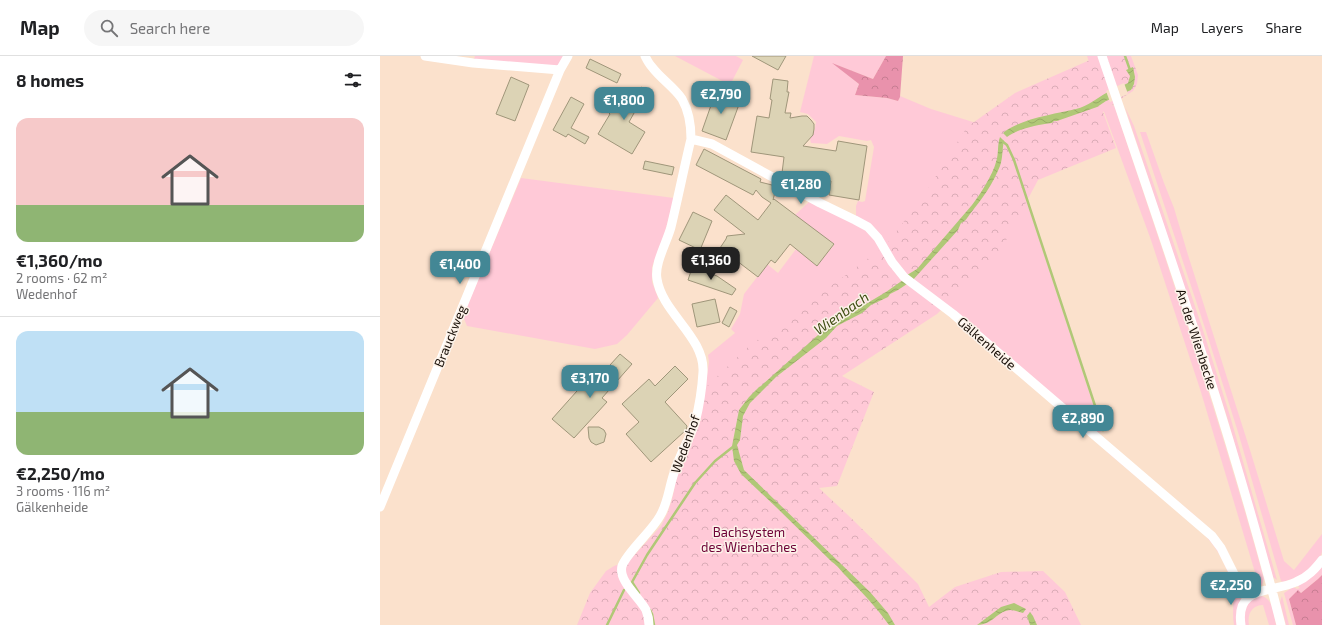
<!DOCTYPE html>
<html lang="en">
<head>
<meta charset="utf-8">
<style>
  body { margin:0; font-family:"Exo 2",sans-serif; background:#f6f6f6; color:#202124; height:100vh; display:flex; flex-direction:column; font-size:15px; white-space:nowrap }
  * { box-sizing:border-box; margin:0 }
  p { font-size:13px; color:#757577 }
  .icon { flex:none; width:22px; height:22px; fill:none; stroke:currentColor; stroke-width:2; stroke-linecap:round; stroke-linejoin:round }
  .map { position:relative; flex:1; overflow:hidden }
  .side { display:flex; flex-direction:column; background:#fff; width:380px }
  .side>* { flex:none }
  .price { position:absolute; translate:-50% -34px; padding:0 9px; border-radius:8px; background:#438795; color:#fff; font-size:13px; line-height:26px; filter:drop-shadow(0 1px 2px #0008) }
  .price::after { content:''; position:absolute; left:50%; top:24px; width:12px; height:9px; margin-left:-6px; background:inherit; clip-path:polygon(0 0,100% 0,50% 100%) }
  .price.selected { background:#222; color:#fff }
  ul { padding:0; list-style:none }
  li { display:grid; align-content:center; gap:8px; height:212px; padding:0 16px }
  li+li { border-top:1px solid #e0e0e0 }
  li span { display:grid; place-items:center; height:124px; border-radius:12px; color:#555 }
  li>.icon { margin-inline-start:auto }
  span .icon { width:72px; height:72px; fill:#fffc; stroke-width:1 }
  li b { font-size:17px }
  h2 { display:flex; justify-content:space-between; align-items:center; height:48px; padding:0 16px; font-size:17px }
  header { display:flex; align-items:center; gap:24px; box-sizing:border-box; height:56px; padding:0 20px; background:#fff; border-bottom:1px solid #e0e0e0 }
  header strong { font-size:19px }
  nav { display:flex; gap:22px; margin-inline-start:auto; font-size:14px }
  .search { width:280px; height:36px; background:#f6f6f6; display:flex; align-items:center; gap:10px; box-sizing:border-box; padding:0 14px; border-radius:22px; color:#757577; font-size:15px }
  main { display:flex; flex:1; min-height:0 }
  .map>svg:first-child { display:block }
</style>
</head>
<body>
<header>
<strong>Map</strong>
<div class="search"><svg class="icon" aria-label="search" viewBox="0 0 24 24"><circle cx="10" cy="10" r="6"/><path d="M15 15l6 6"/></svg>Search here</div>
<nav><a>Map</a><a>Layers</a><a>Share</a></nav>
</header>
<main>
<section class="side">
<h2>8 homes<svg class="icon" aria-label="filters" viewBox="0 0 24 24"><path d="M4 7h16M4 17h16"/><circle cx="9" cy="7" r="2"/><circle cx="15" cy="17" r="2"/></svg></h2>
<ul>
<li><span style="background:linear-gradient(#f6c9c9 70%,#8fb573 0)"><svg class="icon" aria-label="home" viewBox="0 0 24 24"><path d="M3 11l9-7 9 7M6 9v11h12V9"/></svg></span><div><b>€1,360/mo</b><p>2 rooms · 62 m²</p><p>Wedenhof</p></div></li>
<li><span style="background:linear-gradient(#bfe0f5 65%,#8fb573 0)"><svg class="icon" aria-label="home" viewBox="0 0 24 24"><path d="M3 11l9-7 9 7M6 9v11h12V9"/></svg></span><div><b>€2,250/mo</b><p>3 rooms · 116 m²</p><p>Gälkenheide</p></div></li>
</ul>
</section>
<div class="map">
<svg width="942" height="569" viewBox="0 0 942 569">
  <defs>
    <pattern id="forest-crowns" width="20" height="18" patternUnits="userSpaceOnUse"><rect width="20" height="18" fill="#e992ac"/><path d="M2 6a3 3 0 1 1 6 0M12 15a3 3 0 1 1 6 0" fill="none" stroke="#c77d92"/></pattern>
    <pattern id="park-crowns" width="20" height="18" patternUnits="userSpaceOnUse"><rect width="20" height="18" fill="#ffc9d7"/><path d="M2 6a3 3 0 1 1 6 0M12 15a3 3 0 1 1 6 0" fill="none" stroke="#daabb7"/></pattern>
    <pattern id="water-waves" width="16" height="10" patternUnits="userSpaceOnUse"><rect width="16" height="10" fill="#b0c877"/><path d="M0 5q4-4 8 0t8 0" fill="none" stroke="#97ab65"/></pattern>
  </defs>
  <rect width="100%" height="100%" fill="#fbe1cc"/>
  <!-- grass -->
  <path fill="#ffc9d7" d="M95 0H183L178 10 94 4Z
    M295 0H356L363 4 350 29Z
    M434 0H506L493 23 454 8 479 28 475 39 507 42 518 45 520 40 551 53 593 66H599L710 9 707 0H718L728 31 527 219 476 161V150L478 145 482 146 485 145 494 91 491 84 487 85 459 80 447 88 431 87 430 83 435 73 436 66 428 58 420 56Z
    M729 44 732 50 734 49C787 207 840 363 884 523L882 529 875 533 871 532 862 527 844 492 836 481 811 458 733 392 812 457 832 475 845 491 857 516 865 526 870 528 873 527 877 523 820 333 771 184 723 53 688 66 625 86 628 83 627 81C639 72 657 69 672 67L674 65H677L717 51Z
    M745 51 754 70 822 271 850 360 897 524 893 521 847 361Z
    M760 76H766L784 127 794 152 808 199 870 394 904 505 914 514 942 478C942 483 942 491 942 496 937 514 918 521 903 526L901 525 858 376 826 275Z
    M632 100 722 375 717 377 548 235Z
    M141 122 294 142 285 176 272 211V226L278 242 247 279 237 288 215 293 87 270 83 260Z
    M429 146 474 166 491 177 505 200 303 440 294 430 320 366 329 306 328 299 355 277 351 273 360 258 364 238 387 208 398 217 416 193 437 210 454 189 415 159Z
    M728 394 821 472 828 479 840 494 859 534 861 543 857 557 858 569H854C852 559 854 549 853 538 850 513 839 494 822 476L727 396Z
    M942 510V519L938 523 921 537 918 535 909 543 916 569H913L904 537 913 531 917 533 920 532 918 530Z
    M881 540C893 542 894 559 896 569H889L883 549C872 549 867 558 869 569H863L862 561 869 545Z
    M902 540 909 569H906L900 546Z"/>
  <!-- forest -->
  <path fill="url(#forest-crowns)" d="M506 0H523L520 41 518 45 507 42 475 39 479 28 452 7 493 23Z
    M942 519V569H916L909 543 918 534 921 537 938 523Z"/>
  <!-- park -->
  <path fill="url(#park-crowns)" d="M719 0H751L758 19 757 28 753 35 745 40 723 56 736 92 658 124 623 190 564 251 557 258 462 320 494 336 457 430 439 432 470 461 538 528 549 551 575 531 621 516 663 515 685 536 701 569H197L210 537 226 515 234 510 250 504 281 470 288 456 292 443 299 412 321 367 326 331 368 291 505 190 542 142 587 71 635 37Z"/>
  <!-- water -->
  <path fill="url(#water-waves)" d="M753 11 755 21 754 28 751 34 726 45 717 51 677 65H674L672 67C658 69 639 72 627 81L623 77C639 63 675 58 696 53 708 50 717 42 728 36 735 33 742 30 748 27L750 20 746 14Z
    M620 81 624 85C622 93 623 102 620 110 613 128 602 143 590 158 587 162 586 165 581 167L578 174 532 225 527 219 537 213 592 149C600 139 613 118 616 106 619 98 617 89 620 81Z
    M523 224 527 228 518 234 510 238 508 241 491 249 482 257 457 270 446 282 396 321 370 347 363 360 360 384 357 389 364 414 490 536 508 557 515 569H509C496 551 481 535 465 519 461 515 458 510 452 506L396 451 361 418 354 405 352 390 359 354 369 341 379 331 381 330 447 271 506 236Z
    M634 547 646 553 643 557C639 556 634 554 631 554 618 554 613 569 597 569L621 551Z
    M650 556 653 560 657 569H650L647 560Z"/>
  <!-- pier -->
  <path fill="#fbe1cc" d="M744 27 748 38 730 46 726 35Z"/>
  <g fill="none" stroke-linecap="round" stroke-linejoin="round">
    <!-- stream -->
    <path stroke="#b0c877" stroke-width="2.5" d="M745 0 750 14
      M622 85 627 89 634 104 723 374
      M252 526 259 537
      M251 528 267 499 315 427 335 405 354 390
      M270 554 272 558 274 569
      M227 569 244 534"/>
  </g>
  <!-- building -->
  <path fill="#dcd3b5" stroke="#9f967a" d="M372 0H406L398 14Z
    M210 3 241 18 237 27 206 12Z
    M131 21 149 29 135 65 116 58Z
    M393 23 408 25 407 36H409L405 57H411L410 62 422 60H427L431 64 434 68V73L433 79 423 90 456 95 458 85 487 90 479 144 449 139 451 125 402 117 404 101 371 96 377 60 389 62 392 44 390 43Z
    M261 31 273 38 264 53 258 50 249 66 265 76 252 98 218 78 230 58 229 57 230 55 221 50 228 37 250 50Z
    M336 35 361 43 346 84 322 75Z
    M191 41 204 48 191 72 209 81 205 88 188 78 186 81 173 74Z
    M324 93 381 123 380 126 392 129 395 133V136L393 144 394 143 454 188 437 210 410 188 395 207 391 204 378 221 340 192 346 183 347 180 365 178 334 154 346 139 378 164 391 147 382 141 376 134 373 139 316 109Z
    M265 105 294 111 292 119 263 113Z
    M313 156 332 165 320 194 299 184Z
    M312 212 337 220 356 233 352 239 308 224Z
    M335 243 340 266 317 271 312 248Z
    M350 251 357 255 349 271 342 267Z
    M240 298 252 308 222 342 227 346 194 382 172 363 205 326 210 331Z
    M295 310 308 323 285 346 307 370 306 374 271 406 246 378 259 366 242 348 269 323 275 330Z
    M208 371H219L224 374 226 378 224 386 216 389 211 386 209 382Z"/>
  <g fill="none" stroke-linecap="round" stroke-linejoin="round">
    <!-- minor -->
    <path stroke="#fff" stroke-width="9" d="M45 0 93 7 180 14
      M265 0C267 4 269 8 272 11 281 23 294 31 302 43 309 55 311 69 311 83 304 112 298 142 291 171 287 186 274 208 277 223 282 257 325 281 323 316 322 333 319 351 315 367 309 384 299 400 294 417 289 431 288 447 280 460 272 475 247 496 242 510 238 525 260 542 266 554 268 559 269 564 269 569
      M722 0C786 188 852 376 901 569
      M311 83 332 88 440 147 475 164 488 171 498 182 512 206 524 221 573 258 832 480 841 492 855 520 868 540
      M0 451 180 14 188 0
      M861 569C855 529 892 537 916 526 928 521 935 513 942 504"/>
  </g>
  <g text-anchor="middle" dominant-baseline="central" stroke-width="3" stroke-linejoin="round" paint-order="stroke">
    <!-- street labels -->
    <g font-size="13" fill="#170e07" stroke="#fcf2e9">
      <text transform="translate(70 280) rotate(-68)">Brauckweg</text>
      <text transform="translate(817 283) rotate(72)">An der Wienbecke</text>
      <text transform="translate(607 287) rotate(41)">Gälkenheide</text>
      <text transform="translate(305 388) rotate(-70)">Wedenhof</text>
    </g>
    <!-- park labels -->
    <g font-size="13" fill="#6d0136" stroke="#fcf2e9">
      <text x="369" y="476">Bachsystem<tspan x="369" dy="15">des Wienbaches</tspan></text>
    </g>
    <!-- water labels -->
    <g font-size="14" font-style="italic" fill="#414f15" stroke="#fcf2e9">
      <text transform="translate(461 257) rotate(-35)">Wienbach</text>
    </g>
  </g>
</svg>
<b class="price" style="left:341px;top:59px">€2,790</b>
<b class="price" style="left:244px;top:65px">€1,800</b>
<b class="price" style="left:421px;top:149px">€1,280</b>
<b class="price selected" style="left:331px;top:225px">€1,360</b>
<b class="price" style="left:80px;top:229px">€1,400</b>
<b class="price" style="left:210px;top:343px">€3,170</b>
<b class="price" style="left:703px;top:383px">€2,890</b>
<b class="price" style="left:851px;top:550px">€2,250</b>
</div>
</main>
</body>
</html>
